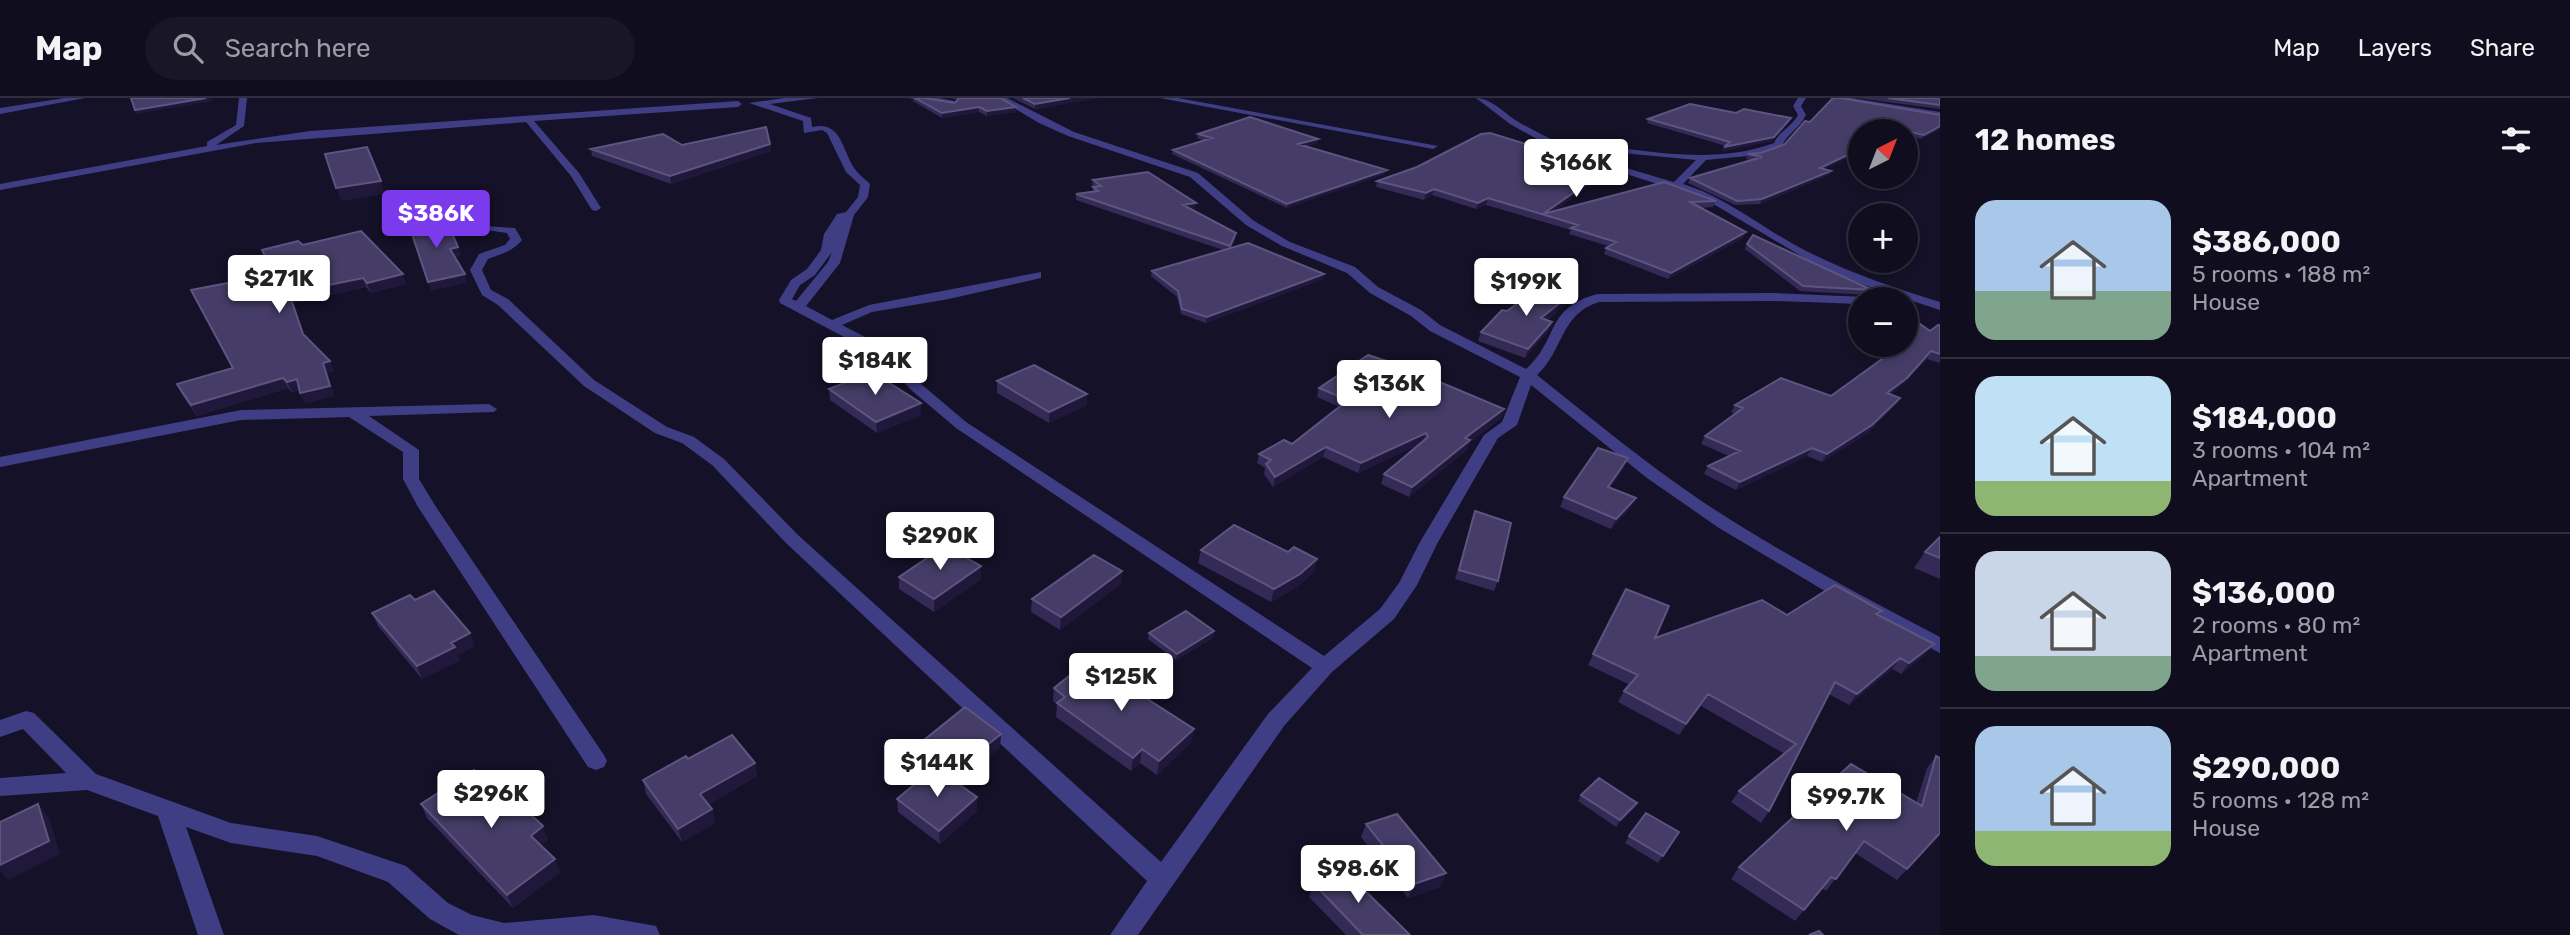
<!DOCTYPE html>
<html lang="en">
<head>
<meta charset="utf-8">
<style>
  body { margin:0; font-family:Rubik,sans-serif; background:#191627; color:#f1f3f6; height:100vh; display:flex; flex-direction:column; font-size:26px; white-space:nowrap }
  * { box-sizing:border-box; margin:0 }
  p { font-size:23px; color:#9c9ca4 }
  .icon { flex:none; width:38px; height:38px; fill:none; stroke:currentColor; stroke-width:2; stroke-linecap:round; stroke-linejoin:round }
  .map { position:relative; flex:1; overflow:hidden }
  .panel { display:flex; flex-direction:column; background:#100d1e; width:630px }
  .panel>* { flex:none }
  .needle { width:46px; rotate:42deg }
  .fabs { position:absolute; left:1848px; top:21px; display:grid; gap:14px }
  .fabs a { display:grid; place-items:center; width:70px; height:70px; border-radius:50%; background:#100d1e; box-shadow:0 4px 10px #0003,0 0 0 2px #302d3c; font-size:35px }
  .price { position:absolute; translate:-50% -60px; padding:0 16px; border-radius:7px; background:#fff; color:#222; font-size:23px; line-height:46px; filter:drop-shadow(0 2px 4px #0008) }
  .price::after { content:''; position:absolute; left:50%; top:42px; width:21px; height:16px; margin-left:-10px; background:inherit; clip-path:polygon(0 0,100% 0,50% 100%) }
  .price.current { background:#7c3aed; color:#fff }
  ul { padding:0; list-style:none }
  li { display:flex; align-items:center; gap:21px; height:175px; padding:0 35px }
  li+li { border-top:2px solid #302d3c }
  li span { display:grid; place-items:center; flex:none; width:196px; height:140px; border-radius:21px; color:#555 }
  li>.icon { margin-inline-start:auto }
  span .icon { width:84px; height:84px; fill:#fffc; stroke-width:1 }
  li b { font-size:30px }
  h2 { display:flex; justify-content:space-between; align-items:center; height:84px; padding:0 35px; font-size:30px }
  header { display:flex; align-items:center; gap:42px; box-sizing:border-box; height:98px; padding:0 35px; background:#100d1e; border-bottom:2px solid #302d3c }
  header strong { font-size:33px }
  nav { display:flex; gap:38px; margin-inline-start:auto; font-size:24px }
  .search { width:490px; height:63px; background:#191627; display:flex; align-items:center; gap:18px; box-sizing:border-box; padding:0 24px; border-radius:38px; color:#9c9ca4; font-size:26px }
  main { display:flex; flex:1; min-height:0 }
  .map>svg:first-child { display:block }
</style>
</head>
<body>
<header>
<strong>Map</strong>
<div class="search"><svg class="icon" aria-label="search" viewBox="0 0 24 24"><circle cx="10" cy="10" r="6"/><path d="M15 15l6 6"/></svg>Search here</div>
<nav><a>Map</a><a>Layers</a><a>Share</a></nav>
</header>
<main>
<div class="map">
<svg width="1940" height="837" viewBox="0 0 1940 837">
  <rect width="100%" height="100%" fill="#151128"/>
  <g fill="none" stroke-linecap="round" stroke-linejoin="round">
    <!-- street -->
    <path fill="#3f3e85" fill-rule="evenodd" d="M65 0H85L0 16V10Z
      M239 0H247L244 28 216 47 310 33 738 3 742 6 738 9 534 23 579 75 601 110 596 113 592 112 571 78 526 24 256 45 0 92V86L207 48V44L236 27Z
      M784 0H818L770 6 811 20 812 29C841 22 842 51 854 70 858 76 865 81 870 86L868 99 854 117 840 165 806 208 832 222 869 207 1041 174V180L949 201 872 214 842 227 890 252 920 285 966 324 1324 558 1380 511 1399 485 1420 444 1484 337 1502 324 1520 279 1430 233 1411 218 1370 195 1347 175 1282 148 1246 127 1190 79 1068 38 1039 25 997 0H1007L1074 34 1198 75 1254 123 1290 144 1355 169 1378 189 1421 212 1440 227 1526 271C1560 241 1544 210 1598 196L1775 195 1865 199 1866 201H1860V206L1775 203 1599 204C1560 216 1564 252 1537 277 1591 320 1645 365 1703 404 1779 454 1859 497 1940 539V555L1840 502 1719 430 1647 380 1531 287 1517 327 1498 340 1438 444 1417 487 1394 521 1332 574 1284 628 1138 837H1110L1147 783 786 445 712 367 682 345 655 335 584 288 498 207 482 197 470 172 479 156 505 147 510 141 507 135 486 132V128L515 130 522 142C513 153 501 156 488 161L482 172 491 192 508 201 594 282 667 329 694 339 724 361 798 437 1161 764 1268 616 1312 570 956 330 910 291 880 258 780 205 779 202 791 182 807 171 821 152 824 136 837 116 846 114 858 99 860 87 846 74 827 35 822 32 804 35 803 23 749 5ZM832 154 828 164 796 203 792 201 800 187 815 177Z
      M908 0H939L959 4 955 7Z
      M1160 0H1178L1438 48 1433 51Z
      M1476 0C1491 0 1504 15 1517 23 1565 52 1620 69 1674 84L1696 62 1580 51 1575 48 1580 45C1644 52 1713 68 1774 45 1778 34 1792 29 1798 17L1793 8 1798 0H1806L1801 8 1806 17C1800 30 1786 37 1782 48L1758 57 1706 62 1683 86C1725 99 1757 126 1795 147 1841 172 1891 189 1940 204V212L1864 187 1813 165 1705 101 1623 75 1546 46 1510 26Z
      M1832 0H1851L1940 14V20Z
      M489 306 497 311 494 314 369 318 419 352V381L436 409 604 657 607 663 604 669 596 672 588 669 418 409 403 381V354L349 319 241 322 0 369V359L241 312Z
      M26 613 34 615 96 676 231 725 317 738 406 768 448 805 472 817 504 825 594 817 656 828 660 837H459L430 821 388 784 317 758 231 745 186 729 224 837H198L158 718 87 692 0 698V680L66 675 23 631 0 639V622Z"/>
  </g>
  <!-- wall -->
  <path fill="#332a55" d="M913 0H924L955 5 957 2 950 0H1000L1016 9V14L987 18 979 14 942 20 913 3Z
    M1013 0H1098L1035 11Z
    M1857 0H1940V11Z
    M1736 15 1789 24 1772 43 1722 53 1726 48 1647 25 1648 21Z
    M1940 17V31L1921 41 1906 37V33H1860L1825 71 1831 73 1829 77 1760 106 1735 107 1688 85 1690 80 1752 62 1746 61 1748 56 1761 55 1785 46 1810 24Z
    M1198 36 1318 41 1317 45 1306 48 1385 76 1287 110 1172 56 1173 52 1205 43 1197 40Z
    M770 46 771 53 671 86 592 58 591 51 682 47Z
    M1607 71 1605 77 1554 113 1716 103 1713 109 1700 110 1743 140 1668 181 1604 156 1606 150 1608 148 1569 136 1571 132 1486 107 1476 111 1432 97 1424 102 1376 89 1377 83Z
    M1093 82 1195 111H1192L1236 135 1235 141 1231 150 1323 181 1206 225 1181 216 1177 199 1151 178 1152 173 1223 152 1076 102V96L1093 93V89H1094L1092 87Z
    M1747 146 1872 192 1869 197 1800 193 1745 151Z
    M303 147 406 186 371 195 366 189 293 205 304 238 334 273 327 275 334 298 305 305 299 292 292 294 288 290 197 318 182 297 177 286 232 270 196 202 233 184 271 172 262 152Z
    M1567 205 1547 222 1552 224 1549 232 1525 260 1478 243 1481 234 1507 213Z
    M1940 227V265L1927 261 1902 287 1891 296 1900 300 1895 307 1868 335 1822 364 1807 358 1736 392 1704 376 1708 368 1729 358 1701 346 1705 338 1735 316 1731 314 1735 307 1831 298 1888 256 1892 251 1930 233Z
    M1432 281 1504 311 1501 320 1470 344 1467 352 1409 399 1381 386 1384 376 1418 347 1358 375 1323 359 1273 389 1264 376 1265 370 1257 365 1259 356 1292 346 1340 309 1317 299 1319 290Z
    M997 283 1087 307 1049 325 997 295Z
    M829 291 921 305V317L877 335 830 302Z
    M1624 370 1610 390 1631 410 1611 431 1560 409 1564 399Z
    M1475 413 1498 483 1494 493 1455 481Z
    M1940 439V481L1914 470 1925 454Z
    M1201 452 1288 454 1317 461 1314 474 1297 489 1271 504 1198 465Z
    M899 479 981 481 934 514 899 491Z
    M1121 486 1060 532 1031 514 1032 501Z
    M1626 491 1655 540 1787 517 1882 513 1879 518 1934 546 1925 557 1901 576 1892 571 1849 607 1829 596 1769 713 1761 725 1731 704 1739 693 1785 656 1701 608 1679 637 1618 604 1624 593 1630 587 1588 567Z
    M415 502 475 548 458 557 460 562 422 581 378 528 372 515Z
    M1214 533 1213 540 1176 562 1148 541 1149 535Z
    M1054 590 1194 631 1191 644 1157 677 1140 665 1131 673 1056 619 1057 606 1053 603Z
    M1001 636 1000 649 961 683 925 655 924 642Z
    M1936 658 1940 735 1897 782 1855 755 1826 793 1822 790 1795 823 1731 781 1739 769 1916 705 1927 670Z
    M755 665 757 678 708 707 712 711 715 725 682 744 646 696 643 682Z
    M1581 697 1637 705 1633 711 1616 729 1578 703Z
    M977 699V713L940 746 898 714 897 701Z
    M421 706 548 742 541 747 560 774 513 810 427 720Z
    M1366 726 1446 775 1440 789 1408 800 1361 739Z
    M1679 734 1658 765 1625 745 1629 738Z
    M1314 786 1410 837H1346L1309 799Z"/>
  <!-- shaded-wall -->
  <path fill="#1f183b" d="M206 0H211L213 3 136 16 135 12Z
    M1070 0H1098L1035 11V6Z
    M979 9V14L942 20V15Z
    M1016 9V14L987 18V13Z
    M1791 20 1789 24 1772 43 1722 53 1724 49Z
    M1940 28V31L1921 41 1924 37Z
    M1318 41 1317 45 1297 50 1298 46Z
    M770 46 771 53 671 86 670 78Z
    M1860 51V54L1818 74 1820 70Z
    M1607 71 1605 77 1547 118 1543 116Z
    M1387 72 1385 76 1287 110V106Z
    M1831 73 1829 77 1760 106 1762 101Z
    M381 83 385 96 341 103 336 90Z
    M1434 91 1432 97 1424 102 1426 95Z
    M1488 100 1486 107 1476 111 1478 105Z
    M1196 105 1195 111 1183 113V107Z
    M1746 134 1743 140 1668 181 1671 175Z
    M458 149 461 158 453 160 450 151Z
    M403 176 406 186 371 195 367 185Z
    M465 176 467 185 431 193 428 184Z
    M1324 176 1323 181 1206 225 1207 219Z
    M363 180 366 189 293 205 307 246 289 195Z
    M1570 197 1567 205 1538 229 1541 220Z
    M1552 224 1549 232 1525 260 1528 251Z
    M1931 253 1927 261 1902 287 1882 303 1887 295Z
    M330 263 334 273 327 275 334 298 305 305 300 295 323 265Z
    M283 280 288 290 197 318 191 307Z
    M297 281 301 291 292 294 287 284Z
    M1087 296V307L1049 325V314Z
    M1900 300 1895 307 1868 335 1822 364 1827 356Z
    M921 305V317L877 335 876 324Z
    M1504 311 1501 320 1470 344 1467 352 1409 399 1412 389 1465 340Z
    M1426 335 1423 345 1358 375 1361 365Z
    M1326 349 1323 359 1273 389 1275 379Z
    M1812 350 1807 358 1736 392 1740 384Z
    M1628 360 1624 370 1604 399 1608 389Z
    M1636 400 1631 410 1611 431 1616 421Z
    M1317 461 1314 474 1297 489 1271 504 1274 491Z
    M981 468V481L934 514V501Z
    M1122 473 1121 486 1060 532 1061 519Z
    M1214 533 1213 540 1176 562 1177 556Z
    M470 535 475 548 458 557 460 562 422 581 417 568 451 545Z
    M1934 546 1925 557 1901 576 1909 565Z
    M1900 560 1892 571 1849 607 1857 596Z
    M1708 596 1701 608 1679 637 1686 626Z
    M1194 631 1191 644 1157 677 1159 663Z
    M1001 636 1000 649 961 683 960 669Z
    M1142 651 1140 665 1131 673 1133 660Z
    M755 665 757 678 703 710 700 696Z
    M977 699V713L940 746 939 733Z
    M1637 705 1633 711 1616 729 1620 722Z
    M38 706 49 719 60 756 8 782 0 773V765Z
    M712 711 715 725 682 744 678 731Z
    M543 728 548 742 536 751 531 738Z
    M555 761 560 774 513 810 507 797Z
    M1446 775 1440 789 1408 800 1414 786Z"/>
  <!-- building -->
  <path fill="#453d67" stroke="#5d557f" stroke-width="2" d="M131 0H206L135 12Z
    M915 0H924L955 5 959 0H1000L1016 9 987 13 979 9 942 15Z
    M1023 0H1070L1035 6Z
    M1833 0H1841L1940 17V28L1924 37 1901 32 1897 33H1860V51L1820 70 1831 73 1762 101 1737 103 1690 80 1762 59 1748 56 1761 55 1785 46 1805 23 1810 24Z
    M1888 0H1940V7Z
    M1690 6 1736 15 1744 11 1791 20 1774 39 1724 49 1730 44 1648 21Z
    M1250 19 1318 41 1298 46 1387 72 1287 106 1173 52 1212 40 1198 36Z
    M766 29 770 46 670 78 591 51 663 36 682 47Z
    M1490 35 1607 71 1543 116 1664 84 1716 103 1690 104 1746 134 1671 175 1606 150 1616 144 1571 130 1578 127 1488 100 1478 105 1434 91 1426 95 1377 83 1417 69 1481 36Z
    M367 49 381 83 336 90 325 56Z
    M1148 74 1196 105 1183 107 1236 135 1230 148 1076 96 1098 93 1093 89 1101 88 1093 82Z
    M446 121 458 149 450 151 465 176 428 184 409 127Z
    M361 133 403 176 367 185 363 180 289 195 303 236 330 263 323 265 330 288 300 295 297 281 287 284 283 280 191 307 177 286 233 270 191 192 233 184 248 177 272 172 262 152 298 143 303 147Z
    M1753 137 1872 192 1803 188 1747 146Z
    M1248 145 1324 176 1207 219 1182 211 1178 193 1152 173Z
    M1541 188 1570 197 1541 220 1552 224 1528 251 1481 234 1502 212 1507 213Z
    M1916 223 1930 233 1938 227H1940V256L1931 253 1907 280 1887 295 1900 300 1872 327 1827 356 1812 350 1740 384 1708 368 1740 353 1705 338 1743 310 1735 307 1781 280 1831 298 1893 253 1892 251 1895 247H1906V235Z
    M1368 257 1433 278 1430 280 1504 311 1465 340 1470 342 1412 389 1384 376 1428 339 1426 335 1361 365 1326 349 1275 379 1266 366 1271 362 1259 356 1284 342 1292 346 1348 302 1319 290Z
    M1034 267 1087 296 1049 314 997 283Z
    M872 274 921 305 876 324 829 291Z
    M1598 350 1628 360 1608 389 1636 400 1616 421 1564 399Z
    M1475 413 1511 425 1498 483 1459 472Z
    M1234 427 1288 454 1294 449 1317 461 1300 476 1274 491 1201 452Z
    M1940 439V460L1925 454Z
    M945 448 981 468 934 501 899 479Z
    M1094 457 1122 473 1061 519 1032 501Z
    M1835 487 1882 513 1876 516 1934 546 1909 565 1900 560 1857 596 1835 584 1769 713 1739 693 1796 646 1708 596 1686 626 1624 593 1638 577 1593 556 1626 491 1669 508 1655 540 1762 502 1787 517Z
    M434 493 470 535 451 545 455 549 417 568 372 515 410 497 415 502Z
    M1186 513 1214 533 1177 556 1149 535Z
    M1088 563 1194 631 1159 663 1142 651 1133 660 1057 605 1065 599 1054 590Z
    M965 609 1001 636 960 669 924 642Z
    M732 637 755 665 700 696 712 711 678 731 643 682 686 658 688 661Z
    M1936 658 1940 660V735L1907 771 1864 743 1836 781 1831 779 1804 812 1739 769 1851 666 1922 708Z
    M935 669 977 699 939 733 897 701Z
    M474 672 494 691 499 687 543 728 531 738 555 761 507 797 421 706Z
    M1599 680 1637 705 1620 722 1581 697Z
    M38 706 49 743 0 767V724Z
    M1646 715 1679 734 1663 758 1629 738Z
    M1397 716 1446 775 1414 786 1366 726Z
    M1341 769 1410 837H1363L1314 786Z
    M1819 833 1823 837H1809Z"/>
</svg>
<div class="fabs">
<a><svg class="needle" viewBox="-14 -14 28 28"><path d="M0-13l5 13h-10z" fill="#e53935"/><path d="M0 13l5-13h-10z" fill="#9c9ca4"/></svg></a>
<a>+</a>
<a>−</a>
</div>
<b class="price" style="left:1576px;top:101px">$166K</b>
<b class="price current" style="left:436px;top:152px">$386K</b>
<b class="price" style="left:279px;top:217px">$271K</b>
<b class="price" style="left:1526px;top:220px">$199K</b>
<b class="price" style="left:875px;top:299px">$184K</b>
<b class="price" style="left:1389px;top:322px">$136K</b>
<b class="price" style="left:940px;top:474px">$290K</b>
<b class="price" style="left:1121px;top:615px">$125K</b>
<b class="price" style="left:937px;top:701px">$144K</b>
<b class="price" style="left:491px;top:732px">$296K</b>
<b class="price" style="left:1846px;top:735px">$99.7K</b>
<b class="price" style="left:1358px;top:807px">$98.6K</b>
</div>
<section class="panel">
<h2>12 homes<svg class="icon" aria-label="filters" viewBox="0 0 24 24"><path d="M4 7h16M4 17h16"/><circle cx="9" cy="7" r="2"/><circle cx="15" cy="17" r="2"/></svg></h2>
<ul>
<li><span style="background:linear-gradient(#a9c7e8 65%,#7fa58c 0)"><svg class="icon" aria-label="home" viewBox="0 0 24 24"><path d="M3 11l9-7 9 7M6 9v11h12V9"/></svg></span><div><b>$386,000</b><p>5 rooms · 188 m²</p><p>House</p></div></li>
<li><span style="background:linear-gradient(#bfe0f5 75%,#8fb573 0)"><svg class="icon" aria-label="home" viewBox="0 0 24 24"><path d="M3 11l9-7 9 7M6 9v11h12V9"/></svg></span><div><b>$184,000</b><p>3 rooms · 104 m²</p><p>Apartment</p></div></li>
<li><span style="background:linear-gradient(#c9d6e8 75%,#7fa58c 0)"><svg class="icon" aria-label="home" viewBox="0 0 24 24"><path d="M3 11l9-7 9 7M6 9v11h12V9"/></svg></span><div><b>$136,000</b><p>2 rooms · 80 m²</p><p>Apartment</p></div></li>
<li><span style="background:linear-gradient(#a9c7e8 75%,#8fb573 0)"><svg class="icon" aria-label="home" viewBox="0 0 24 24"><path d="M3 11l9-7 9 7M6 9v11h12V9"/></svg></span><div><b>$290,000</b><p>5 rooms · 128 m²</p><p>House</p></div></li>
</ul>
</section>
</main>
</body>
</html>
